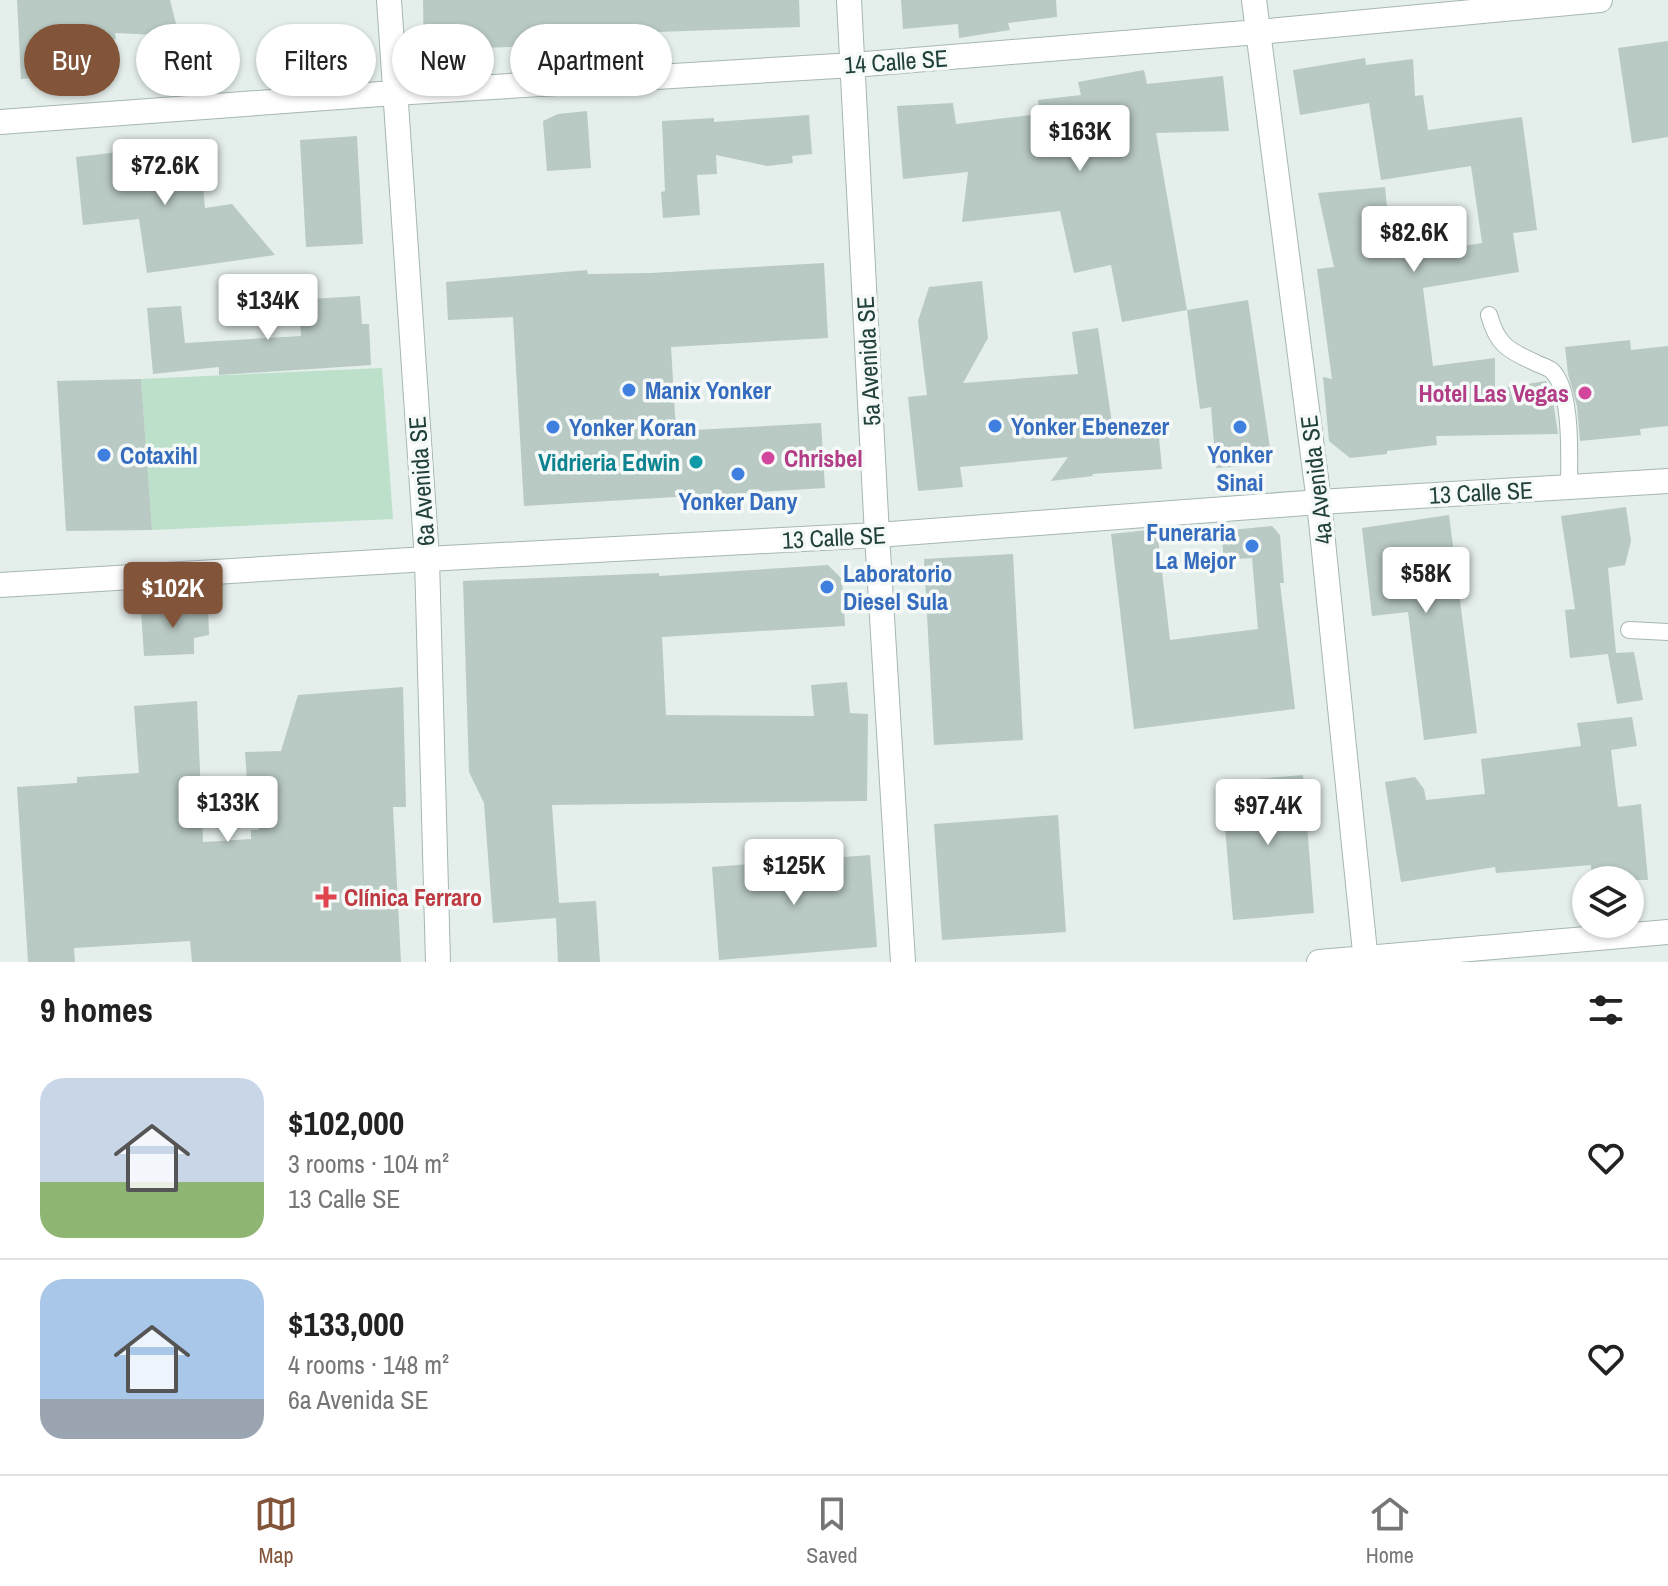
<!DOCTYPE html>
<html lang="en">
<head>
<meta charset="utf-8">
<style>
  body { margin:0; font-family:"Archivo Narrow",sans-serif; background:#f2f2f2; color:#222; height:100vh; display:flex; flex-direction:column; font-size:30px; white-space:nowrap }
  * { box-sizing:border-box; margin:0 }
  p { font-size:26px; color:#767676 }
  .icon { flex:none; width:44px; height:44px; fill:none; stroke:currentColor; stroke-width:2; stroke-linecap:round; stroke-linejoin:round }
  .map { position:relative; height:962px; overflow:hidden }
  .sheet { display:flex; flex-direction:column; background:#fff; flex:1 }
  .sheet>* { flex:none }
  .banner { position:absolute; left:24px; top:24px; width:800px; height:72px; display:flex; gap:16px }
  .fabs { position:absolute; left:1572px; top:866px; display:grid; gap:16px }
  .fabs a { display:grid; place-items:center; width:72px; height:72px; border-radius:50%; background:#fff; box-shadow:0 2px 6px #0004; font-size:40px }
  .price { position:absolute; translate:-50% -68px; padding:0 18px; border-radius:8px; background:#fff; color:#222; font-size:26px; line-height:52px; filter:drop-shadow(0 2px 4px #0008) }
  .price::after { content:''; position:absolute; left:50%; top:48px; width:24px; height:18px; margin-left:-12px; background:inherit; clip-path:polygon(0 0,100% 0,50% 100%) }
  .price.active { background:#82553a; color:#fff }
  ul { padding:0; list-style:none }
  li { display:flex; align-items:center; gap:24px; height:200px; padding:0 40px }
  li+li { border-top:2px solid #e0e0e0 }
  li span { display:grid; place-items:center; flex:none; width:224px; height:160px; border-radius:24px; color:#555 }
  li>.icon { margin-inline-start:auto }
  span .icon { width:96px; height:96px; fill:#fffc; stroke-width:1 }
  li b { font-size:34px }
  h2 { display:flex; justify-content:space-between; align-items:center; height:96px; padding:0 40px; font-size:34px }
  .tag { padding:0 28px; border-radius:36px; background:#fff; box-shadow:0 2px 6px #0004; font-size:28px; line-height:72px }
  .tag.active { background:#82553a; color:#fff }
  .menu { display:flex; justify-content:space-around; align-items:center; height:112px; border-top:2px solid #e0e0e0; background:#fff; font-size:22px; color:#767676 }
  .menu a { display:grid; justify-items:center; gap:4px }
  .menu .active { color:#82553a }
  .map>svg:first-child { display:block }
</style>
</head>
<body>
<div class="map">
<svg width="1668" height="962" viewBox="0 0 1668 962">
  <rect width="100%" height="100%" fill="#e4eeeb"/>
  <!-- green -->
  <path fill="#bce0ca" d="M382 368 393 519 152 530 141 379Z"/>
  <!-- building -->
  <path fill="#b9c9c4" d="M17 0H170L179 36 115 33 116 39 49 43 51 77 21 79Z
    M423 0H799L800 27 657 32 658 38 601 48 570 50V45L481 48 482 51 424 53Z
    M901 0H1056L1057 17 1008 23 1010 30 959 38 958 24 903 29Z
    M290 25H328V58H291Z
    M1668 41V137L1632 143 1618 48Z
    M1365 58 1366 65 1413 59 1415 96 1423 95 1428 130 1522 117 1537 230 1513 233 1519 272 1423 288 1433 366 1495 358V389L1546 381 1552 395 1558 434 1436 436 1437 445 1387 451V454L1350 458 1329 441 1323 377 1332 379 1317 269 1334 267 1318 193 1385 187 1390 239 1413 254 1482 243 1471 166 1381 180 1369 103 1300 115 1293 70Z
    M1144 70 1147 84 1223 76 1229 131 1156 133 1187 310 1122 322 1111 265 1074 273 1060 211 962 222 968 172 903 179 897 106 953 103 956 124 1040 114 1038 100 1081 95 1078 82Z
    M587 111 591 168 547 171 543 121 558 114Z
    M809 115 812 154 792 156 793 163 767 166 716 155 717 174 697 175 700 215 663 218 661 192 665 191 662 121 714 118V122Z
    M357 136 363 244 306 247 300 140Z
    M199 143 205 208 232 204 275 255 147 273 139 219 83 225 76 157Z
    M824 263 828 338 671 347 676 431 821 423 825 488 524 506 513 317 448 320 446 282 587 270 588 274 651 273Z
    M982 281 988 338 963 383 1078 374 1072 332 1098 328 1113 430 1158 427 1162 469 1092 474 1093 476 1051 481 1068 457 960 467 963 487 918 491 908 397 927 395 918 321 929 287Z
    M298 282 311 299 360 296 362 324H369L371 365 219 375V367L153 374 147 308 181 306 185 343 301 336Z
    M1248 300 1270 448 1260 465 1216 468 1211 407 1200 409 1187 310Z
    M1630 340 1631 350 1668 346V426L1640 429 1641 435 1580 441 1577 406 1568 374 1565 347Z
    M141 379 152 530 66 531 57 381Z
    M1626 507 1631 541 1625 565 1608 568 1616 653 1634 652 1643 700 1617 704 1608 654 1570 658 1565 610 1575 609 1561 516Z
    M1449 515 1477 733 1424 740 1408 612 1372 616 1362 528Z
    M1272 526 1280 535 1284 583H1280L1295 709 1134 729 1111 534 1157 529 1170 640 1258 629 1252 558 1224 560 1221 531Z
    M1013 554 1023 740 934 745 924 559Z
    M828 565 842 579 845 626 662 637 666 715 814 716 811 685 847 682 850 713 868 714 867 801 552 805 559 903 596 901 600 962H558L556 918 493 923 484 803 469 772 463 581 659 573V576Z
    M208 606 209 635 194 638V654L144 656 141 610Z
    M403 687 406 807H393L401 962H192L190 941 74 948 75 962H28L17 787 77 783V777L139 773 134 706 197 701 203 842 251 839V830H259L248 795 245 752 281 751 298 695Z
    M1632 717 1637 746 1611 750 1618 807 1641 804 1648 880H1592L1591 865 1496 873 1495 867 1401 882 1385 782 1415 777 1424 789 1426 800 1485 794 1481 759 1581 746 1577 723Z
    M1303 775 1314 913 1233 920 1221 782Z
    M1058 815 1066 932 942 940 934 824Z
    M870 855 877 947 719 960 712 867Z"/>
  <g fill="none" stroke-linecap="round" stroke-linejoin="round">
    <!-- service casing -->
    <g stroke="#a6b7b3" stroke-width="18">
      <path id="service" d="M1489 315C1497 344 1507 350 1534 362 1539 365 1547 367 1551 370 1573 388 1569 460 1569 487
        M1629 630 1668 632"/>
    </g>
    <!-- minor casing -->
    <g stroke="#a6b7b3" stroke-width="26">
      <path id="minor" d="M389 0 427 559 438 962
        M849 0 877 535 903 962
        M1254 0 1319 502 1366 962
        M0 122 394 93 853 65 1258 32 1600 0
        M1319 962 1668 932"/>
    </g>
    <!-- tertiary casing -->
    <g stroke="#a6b7b3" stroke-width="26">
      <path id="tertiary" d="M0 585 427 559 877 535 1319 502 1668 481"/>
    </g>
    <!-- service -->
    <use href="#service" stroke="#fff" stroke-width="16"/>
    <!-- minor -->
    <use href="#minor" stroke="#fff" stroke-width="24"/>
    <!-- tertiary -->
    <use href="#tertiary" stroke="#fff" stroke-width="24"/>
  </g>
  <!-- markers -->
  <g fill="#3f7fe0" stroke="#f5faf8" stroke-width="3">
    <circle cx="629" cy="390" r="8"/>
    <circle cx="995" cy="426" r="8"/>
    <circle cx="553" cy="427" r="8"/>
    <circle cx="1240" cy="427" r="8"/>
    <circle cx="104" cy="455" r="8"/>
    <circle cx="738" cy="474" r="8"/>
    <circle cx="1252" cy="546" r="8"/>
    <circle cx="827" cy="587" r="8"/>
  </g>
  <g fill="#d1479c" stroke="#f5faf8" stroke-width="3">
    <circle cx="1585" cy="393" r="8"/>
    <circle cx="768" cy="458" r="8"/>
  </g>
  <circle fill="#0f9aa8" stroke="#f5faf8" stroke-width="3" cx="696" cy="462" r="8"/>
  <path fill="#e0444e" stroke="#f5faf8" stroke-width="3" d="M322 885h8v8h8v8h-8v8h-8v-8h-8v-8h8z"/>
  <g text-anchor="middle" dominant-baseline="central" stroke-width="7" stroke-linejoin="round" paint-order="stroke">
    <!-- street labels -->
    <g font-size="24" fill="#22413c" stroke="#f5faf8">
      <text transform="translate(896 61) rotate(-4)">14 Calle SE</text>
      <text transform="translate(868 361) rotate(-93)">5a Avenida SE</text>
      <text transform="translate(1316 480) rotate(-97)">4a Avenida SE</text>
      <text transform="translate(421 481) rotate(-94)">6a Avenida SE</text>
      <text transform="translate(1481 492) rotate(-3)">13 Calle SE</text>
      <text transform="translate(834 537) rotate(-3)">13 Calle SE</text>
    </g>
    <!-- shop labels -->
    <g font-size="24" font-weight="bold" fill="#366cbe" stroke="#f5faf8" text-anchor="start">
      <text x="645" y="390">Manix Yonker</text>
      <text x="1011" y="426">Yonker Ebenezer</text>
      <text x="569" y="427">Yonker Koran</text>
      <text x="1240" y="454" text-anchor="middle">Yonker<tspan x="1240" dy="28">Sinai</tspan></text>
      <text x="120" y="455">Cotaxihl</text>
      <text x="738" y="501" text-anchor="middle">Yonker Dany</text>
      <text x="1236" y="532" text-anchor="end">Funeraria<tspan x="1236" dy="28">La Mejor</tspan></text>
      <text x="843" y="573">Laboratorio<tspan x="843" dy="28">Diesel Sula</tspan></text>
    </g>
    <!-- hotel labels -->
    <g font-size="24" font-weight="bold" fill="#b23c85" stroke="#f5faf8" text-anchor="end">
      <text x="1569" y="393">Hotel Las Vegas</text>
      <text x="784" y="458" text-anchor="start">Chrisbel</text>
    </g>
    <!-- culture labels -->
    <g font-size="24" font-weight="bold" fill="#0d838f" stroke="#f5faf8" text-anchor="end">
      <text x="680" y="462">Vidrieria Edwin</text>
    </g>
    <!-- health labels -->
    <g font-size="24" font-weight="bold" fill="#be3a42" stroke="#f5faf8" text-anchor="start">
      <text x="344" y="897">Clínica Ferraro</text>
    </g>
  </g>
</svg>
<div class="fabs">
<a><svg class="icon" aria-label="layers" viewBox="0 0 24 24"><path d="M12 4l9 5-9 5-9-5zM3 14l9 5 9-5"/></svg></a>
</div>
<b class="price" style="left:1080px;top:173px">$163K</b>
<b class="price" style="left:165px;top:207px">$72.6K</b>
<b class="price" style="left:1414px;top:274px">$82.6K</b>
<b class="price" style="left:268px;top:342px">$134K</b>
<b class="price" style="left:1426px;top:615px">$58K</b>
<b class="price active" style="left:173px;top:630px">$102K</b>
<b class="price" style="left:228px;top:844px">$133K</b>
<b class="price" style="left:1268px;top:847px">$97.4K</b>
<b class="price" style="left:794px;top:907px">$125K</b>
<div class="banner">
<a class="tag active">Buy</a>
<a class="tag">Rent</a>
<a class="tag">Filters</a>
<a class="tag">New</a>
<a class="tag">Apartment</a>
</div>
</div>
<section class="sheet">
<h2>9 homes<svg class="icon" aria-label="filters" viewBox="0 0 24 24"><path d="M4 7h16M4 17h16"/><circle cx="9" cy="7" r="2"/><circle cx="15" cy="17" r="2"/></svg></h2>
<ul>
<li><span style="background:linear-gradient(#c9d6e8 65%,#8fb573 0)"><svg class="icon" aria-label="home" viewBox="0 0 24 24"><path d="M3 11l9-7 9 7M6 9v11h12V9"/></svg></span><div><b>$102,000</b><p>3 rooms · 104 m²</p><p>13 Calle SE</p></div><svg class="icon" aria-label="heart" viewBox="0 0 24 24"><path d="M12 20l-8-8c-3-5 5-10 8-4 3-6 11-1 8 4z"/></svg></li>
<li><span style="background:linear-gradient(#a9c7e8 75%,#9aa5b1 0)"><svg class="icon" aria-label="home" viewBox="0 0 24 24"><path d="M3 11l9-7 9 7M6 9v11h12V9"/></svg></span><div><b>$133,000</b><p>4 rooms · 148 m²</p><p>6a Avenida SE</p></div><svg class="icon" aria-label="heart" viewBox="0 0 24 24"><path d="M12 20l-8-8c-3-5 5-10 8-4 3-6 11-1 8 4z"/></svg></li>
</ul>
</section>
<nav class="menu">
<a class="active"><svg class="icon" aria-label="map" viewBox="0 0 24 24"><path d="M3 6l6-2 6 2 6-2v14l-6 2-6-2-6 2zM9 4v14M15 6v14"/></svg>Map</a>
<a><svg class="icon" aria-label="saved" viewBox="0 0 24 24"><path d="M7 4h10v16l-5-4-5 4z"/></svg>Saved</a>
<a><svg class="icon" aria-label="home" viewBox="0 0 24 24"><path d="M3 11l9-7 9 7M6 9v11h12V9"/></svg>Home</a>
</nav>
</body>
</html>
